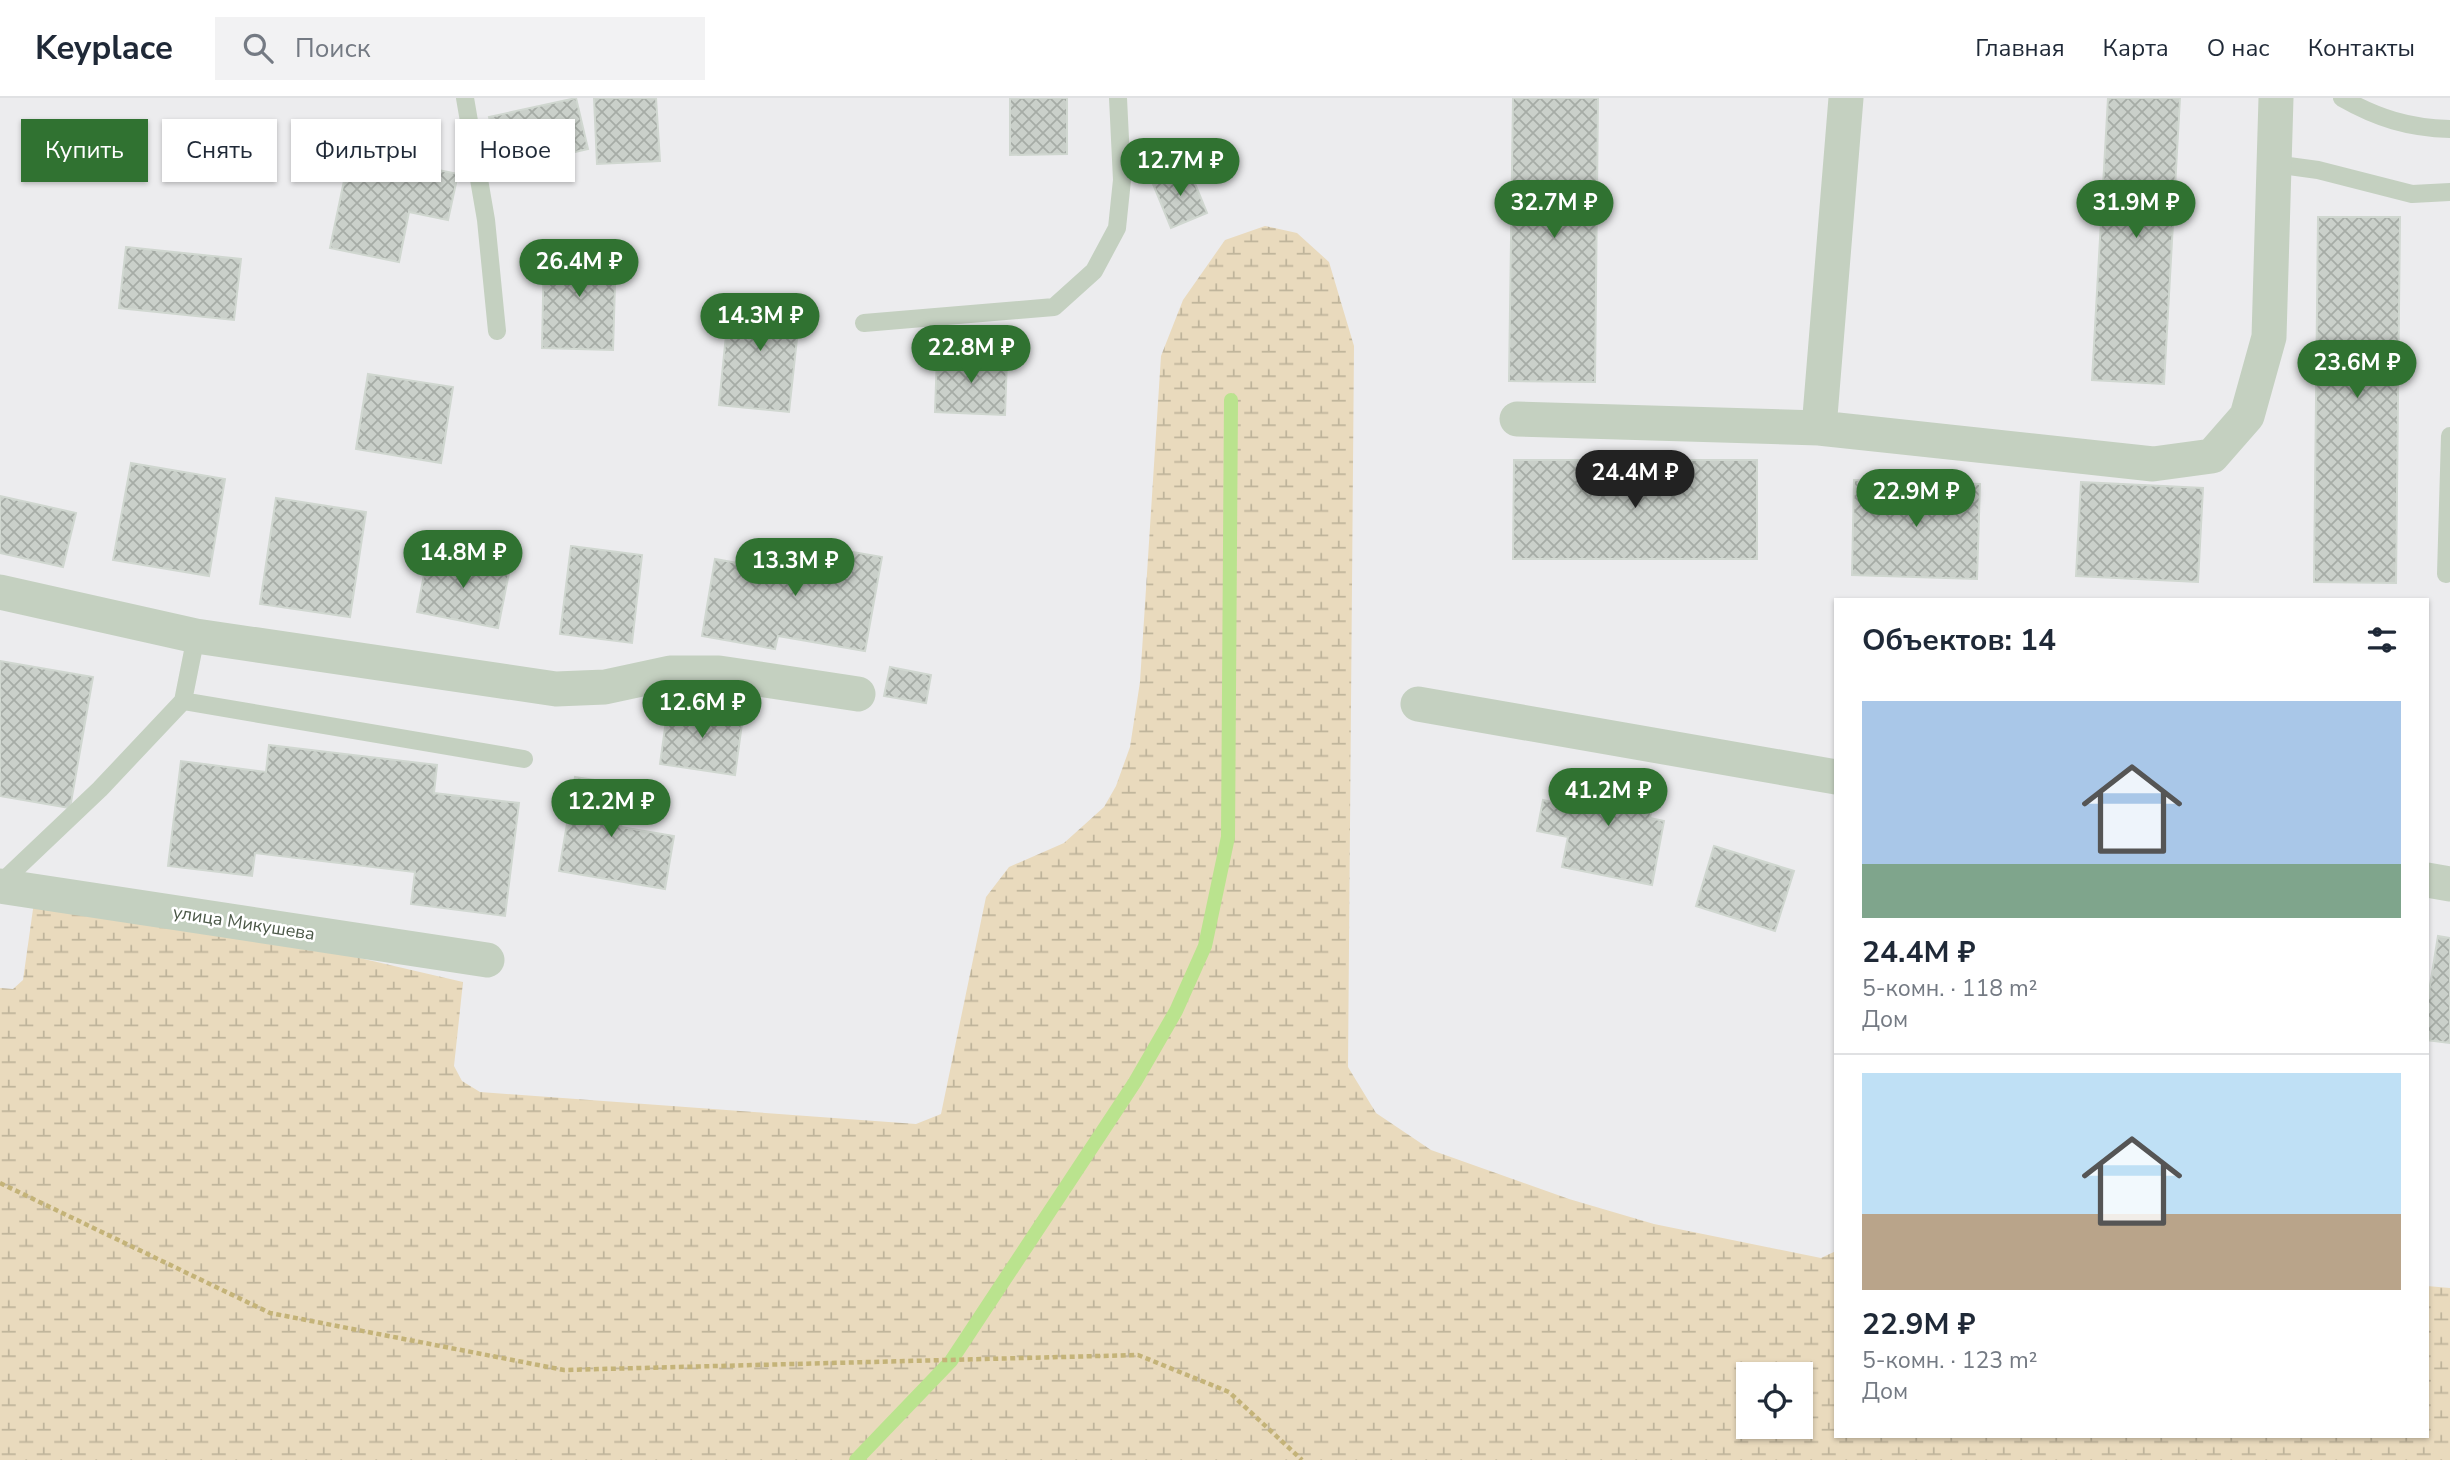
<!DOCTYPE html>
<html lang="ru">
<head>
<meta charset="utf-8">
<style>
  body { margin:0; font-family:"Nunito Sans",sans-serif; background:#f2f2f3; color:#1f2937; height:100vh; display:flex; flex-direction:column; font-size:26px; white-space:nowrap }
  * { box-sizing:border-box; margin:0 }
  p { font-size:23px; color:#747a83 }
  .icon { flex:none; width:38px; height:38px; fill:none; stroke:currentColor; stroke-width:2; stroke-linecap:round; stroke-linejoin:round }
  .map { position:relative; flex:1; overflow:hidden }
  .details { position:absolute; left:1834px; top:500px; width:595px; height:840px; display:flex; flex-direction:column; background:#fff; border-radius:0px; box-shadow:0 2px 5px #0004 }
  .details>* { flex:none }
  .hud { position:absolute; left:21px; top:21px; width:665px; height:63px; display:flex; gap:14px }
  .buttons { position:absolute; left:1736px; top:1264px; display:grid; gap:14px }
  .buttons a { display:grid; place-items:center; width:77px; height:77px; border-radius:0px; background:#fff; box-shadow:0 2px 5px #0004; font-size:35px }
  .price { position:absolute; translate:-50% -60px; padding:0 16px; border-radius:24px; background:#307231; color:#fff; font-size:23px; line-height:46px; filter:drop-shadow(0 2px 4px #0008) }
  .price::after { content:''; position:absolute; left:50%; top:42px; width:21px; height:16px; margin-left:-10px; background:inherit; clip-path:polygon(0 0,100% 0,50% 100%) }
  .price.on { background:#222; color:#fff }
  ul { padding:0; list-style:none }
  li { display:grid; align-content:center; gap:14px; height:371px; padding:0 28px }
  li+li { border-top:2px solid #e0e1e3 }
  li span { display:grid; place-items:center; height:217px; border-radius:0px; color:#555 }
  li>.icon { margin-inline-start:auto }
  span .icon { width:126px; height:126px; fill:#fffc; stroke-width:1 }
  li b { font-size:30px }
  h2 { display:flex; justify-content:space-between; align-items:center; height:84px; padding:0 28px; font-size:30px }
  .chip { padding:0 24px; border-radius:0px; background:#fff; box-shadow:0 2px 5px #0004; font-size:24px; line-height:63px }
  .chip.on { background:#307231; color:#fff }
  header { display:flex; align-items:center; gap:42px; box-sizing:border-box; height:98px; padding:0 35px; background:#fff; border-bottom:2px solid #e0e1e3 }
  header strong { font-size:33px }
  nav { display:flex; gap:38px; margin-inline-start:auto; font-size:24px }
  .search { width:490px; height:63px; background:#f2f2f3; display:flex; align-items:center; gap:18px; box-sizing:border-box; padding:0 24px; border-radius:0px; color:#747a83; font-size:26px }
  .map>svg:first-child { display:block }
</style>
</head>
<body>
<header>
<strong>Keyplace</strong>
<div class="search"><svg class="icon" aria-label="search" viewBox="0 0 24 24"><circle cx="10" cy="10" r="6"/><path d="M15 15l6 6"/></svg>Поиск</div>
<nav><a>Главная</a><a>Карта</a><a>О нас</a><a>Контакты</a></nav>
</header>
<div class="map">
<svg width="2450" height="1362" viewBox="0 0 2450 1362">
  <defs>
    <pattern id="wetland-marsh" width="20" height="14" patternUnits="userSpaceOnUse" patternTransform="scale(1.75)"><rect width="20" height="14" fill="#e9dabd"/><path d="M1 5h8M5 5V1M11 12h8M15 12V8" fill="none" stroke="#bfb49b"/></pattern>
    <pattern id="building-cross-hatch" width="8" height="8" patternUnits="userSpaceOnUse" patternTransform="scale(1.75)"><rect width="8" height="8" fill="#cad0ca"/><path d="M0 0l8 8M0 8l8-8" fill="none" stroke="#a6aca6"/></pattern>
  </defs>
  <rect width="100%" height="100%" fill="#ececee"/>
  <!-- wetland -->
  <path fill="url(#wetland-marsh)" fill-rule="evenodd" d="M1265 128 1297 135 1329 164 1354 248 1348 969 1376 1015 1431 1052 1569 1101 1654 1126 1821 1160 1836 1153V1339H2427V1188L2450 1190V1362H0V890L13 891 23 882 35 797 53 789 463 884 454 968 462 983 480 994 916 1026 941 1016 986 799 1009 769 1064 745 1104 709 1116 688 1130 649 1140 584 1161 258 1183 202 1225 142ZM1748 1276H1801V1328H1748Z"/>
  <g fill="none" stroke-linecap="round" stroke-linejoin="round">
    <!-- stream -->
    <path stroke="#bae38e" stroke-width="14" d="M856 1362 951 1263 1135 984 1176 913 1205 848 1228 739 1231 302"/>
  </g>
  <!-- building -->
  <path fill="url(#building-cross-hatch)" stroke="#d0d7d0" stroke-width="2" d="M576 0 588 51 501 71 489 19Z
    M594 0H656L660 63 597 66Z
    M1010 0H1067V56L1010 57Z
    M1513 0H1598L1595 284 1509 283Z
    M2108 0H2180L2164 286 2092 282Z
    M350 54 458 76 448 122 409 114 399 164 330 150Z
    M1189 71 1207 115 1171 130 1153 86Z
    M2318 119H2400L2396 485 2314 484Z
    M126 149 241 161 234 222 119 210Z
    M544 151 616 153 613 252 542 250Z
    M730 197 801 204 789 314 719 307Z
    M937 257 1007 260 1005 317 935 314Z
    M368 276 453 289 441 365 356 351Z
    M1514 362H1757V461H1513Z
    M131 365 225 381 209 478 113 462Z
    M1854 382 1980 386 1977 481 1852 477Z
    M2081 384 2203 390 2198 484 2076 478Z
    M0 398 76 415 63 469 0 455Z
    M276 400 366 414 350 519 260 506Z
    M783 442 882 459 865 553 778 538 775 551 702 538 715 461 777 472Z
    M571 448 642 457 632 545 560 536Z
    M428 455 510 470 498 530 417 514Z
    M0 563 93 579 70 710 0 698Z
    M890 569 931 577 926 605 884 598Z
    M668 608 743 618 735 677 660 666Z
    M269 647 437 667 434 695 519 705 505 818 411 806 415 774 255 755 252 778 168 768 181 663 266 674Z
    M1582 672 1656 687 1650 720 1664 723 1652 787 1562 769 1568 739 1537 733 1543 702 1575 709Z
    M575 679 628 687 621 729 674 738 665 791 559 773Z
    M1714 748 1794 773 1775 833 1696 808Z
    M2438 838 2450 840V945L2427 942V906Z"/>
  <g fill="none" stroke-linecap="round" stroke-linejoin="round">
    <!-- path -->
    <path stroke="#c4b378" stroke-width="4.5" stroke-dasharray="5 3.5" stroke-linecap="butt" d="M0 1085 270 1215 564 1272 1138 1257 1229 1294 1302 1362"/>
    <!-- lane -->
    <path stroke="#c4d0c0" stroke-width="18" d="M465 0 486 122 497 233
      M2342 0C2377 20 2409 30 2450 31
      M2274 66 2318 72 2412 96 2450 94
      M864 225 1054 209 1094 173 1117 130 1122 82 1118 0
      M2446 476 2450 338
      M196 538 183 603 524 661
      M0 786 100 691 183 603"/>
    <!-- street -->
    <path stroke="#c4d0c0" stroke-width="35" d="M1517 321 1819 330 2153 366 2212 358 2247 318 2269 239 2276 0
      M1819 330 1846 0
      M0 494 196 538 556 591 605 589 670 575H719L858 596
      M1418 606 1836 679
      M2427 782 2450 786
      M0 788 487 862"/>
  </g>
  <g text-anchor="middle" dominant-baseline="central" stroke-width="5" stroke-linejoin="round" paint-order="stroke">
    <!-- street labels -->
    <g font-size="18" fill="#4a5746" stroke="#fff">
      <text transform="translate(244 825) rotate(9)">улица Микушева</text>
    </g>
  </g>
</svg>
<div class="buttons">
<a><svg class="icon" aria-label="locate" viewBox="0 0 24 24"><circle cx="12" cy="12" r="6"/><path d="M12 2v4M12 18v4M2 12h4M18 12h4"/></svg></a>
</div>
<b class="price" style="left:1180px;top:100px">12.7M ₽</b>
<b class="price" style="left:1554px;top:142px">32.7M ₽</b>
<b class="price" style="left:2136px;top:142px">31.9M ₽</b>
<b class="price" style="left:579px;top:201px">26.4M ₽</b>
<b class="price" style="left:760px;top:255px">14.3M ₽</b>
<b class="price" style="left:971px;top:287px">22.8M ₽</b>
<b class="price" style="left:2357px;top:302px">23.6M ₽</b>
<b class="price on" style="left:1635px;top:412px">24.4M ₽</b>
<b class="price" style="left:1916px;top:431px">22.9M ₽</b>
<b class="price" style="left:463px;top:492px">14.8M ₽</b>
<b class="price" style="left:795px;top:500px">13.3M ₽</b>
<b class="price" style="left:702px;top:642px">12.6M ₽</b>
<b class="price" style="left:1608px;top:730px">41.2M ₽</b>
<b class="price" style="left:611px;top:741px">12.2M ₽</b>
<div class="hud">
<a class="chip on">Купить</a>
<a class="chip">Снять</a>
<a class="chip">Фильтры</a>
<a class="chip">Новое</a>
</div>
<section class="details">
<h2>Объектов: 14<svg class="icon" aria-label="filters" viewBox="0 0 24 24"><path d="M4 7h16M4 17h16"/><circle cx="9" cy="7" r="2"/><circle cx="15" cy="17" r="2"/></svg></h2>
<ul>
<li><span style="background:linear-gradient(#a9c7e8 75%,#7fa58c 0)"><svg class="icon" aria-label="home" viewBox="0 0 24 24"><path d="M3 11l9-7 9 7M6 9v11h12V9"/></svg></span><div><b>24.4M ₽</b><p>5-комн. · 118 m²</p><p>Дом</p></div></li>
<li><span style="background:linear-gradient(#bfe0f5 65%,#b9a48a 0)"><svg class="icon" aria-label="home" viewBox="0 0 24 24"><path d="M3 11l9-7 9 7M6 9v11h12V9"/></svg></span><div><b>22.9M ₽</b><p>5-комн. · 123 m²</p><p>Дом</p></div></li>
</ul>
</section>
</div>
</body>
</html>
